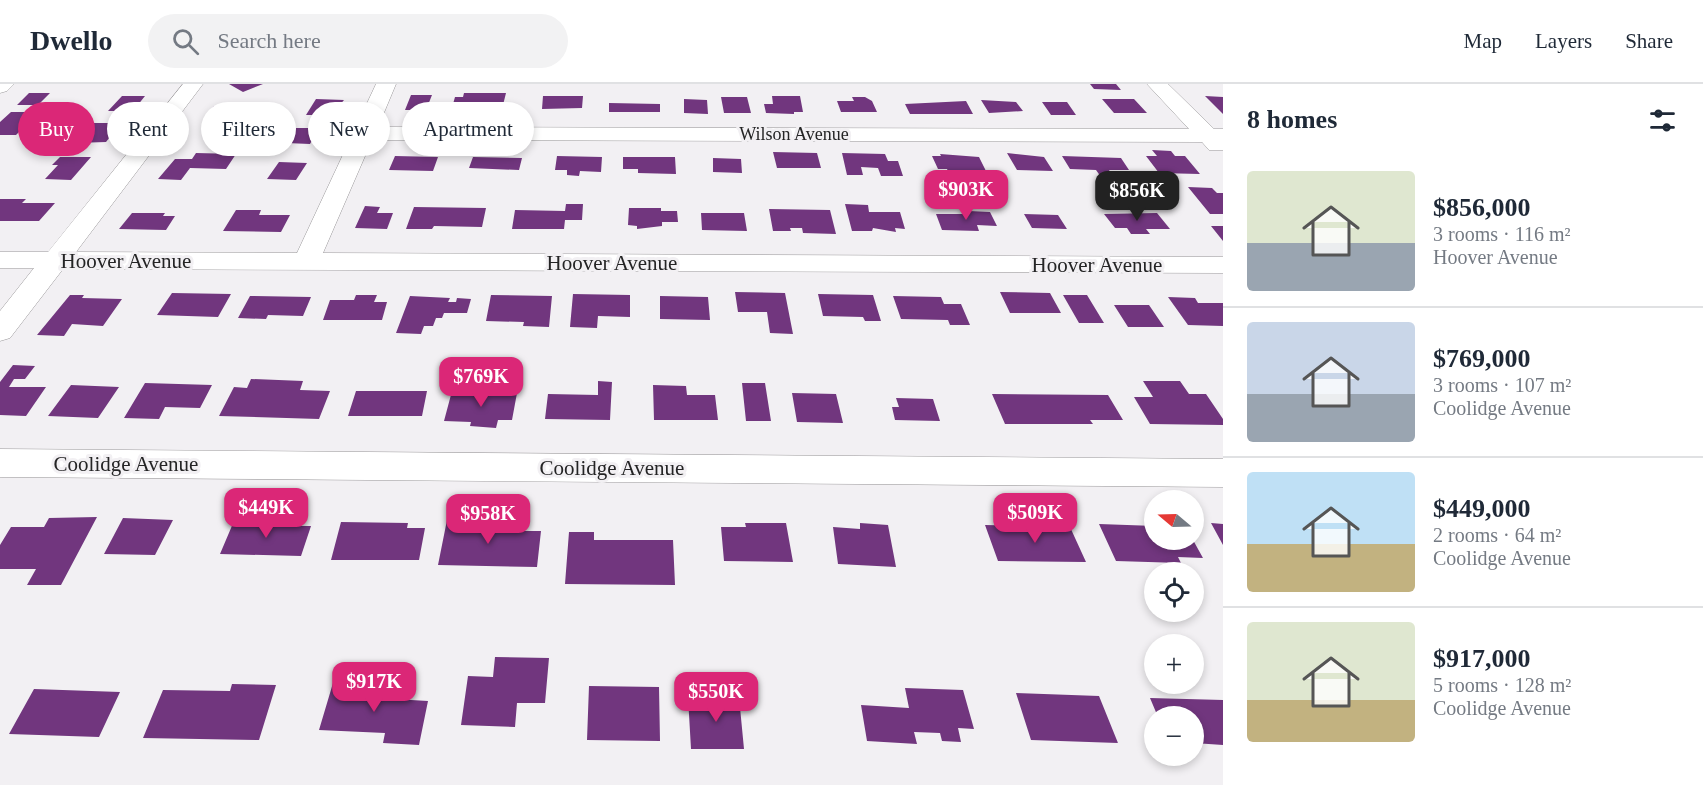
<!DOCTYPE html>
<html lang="en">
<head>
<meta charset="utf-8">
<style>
  body { margin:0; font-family:Georgia,serif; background:#f2f2f3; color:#1f2937; height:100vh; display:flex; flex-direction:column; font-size:22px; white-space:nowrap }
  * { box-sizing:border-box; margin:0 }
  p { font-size:20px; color:#747a83 }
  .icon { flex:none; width:33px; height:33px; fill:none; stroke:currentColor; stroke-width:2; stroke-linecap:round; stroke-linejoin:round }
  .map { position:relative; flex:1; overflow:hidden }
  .details { display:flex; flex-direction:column; background:#fff; width:480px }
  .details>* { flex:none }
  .hud { position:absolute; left:18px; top:18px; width:570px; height:54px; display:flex; gap:12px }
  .needle { width:39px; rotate:289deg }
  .fabs { position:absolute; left:1144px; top:406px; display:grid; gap:12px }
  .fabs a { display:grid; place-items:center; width:60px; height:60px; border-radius:50%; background:#fff; box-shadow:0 3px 9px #0003; font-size:30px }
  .price { position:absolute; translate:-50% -51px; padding:0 14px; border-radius:12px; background:#db2777; color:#fff; font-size:20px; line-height:39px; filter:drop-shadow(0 2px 3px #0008) }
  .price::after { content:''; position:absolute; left:50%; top:36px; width:18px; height:14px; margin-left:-9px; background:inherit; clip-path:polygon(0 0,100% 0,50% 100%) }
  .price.active { background:#222; color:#fff }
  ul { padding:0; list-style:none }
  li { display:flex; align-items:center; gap:18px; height:150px; padding:0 24px }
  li+li { border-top:2px solid #e0e1e3 }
  li span { display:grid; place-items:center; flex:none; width:168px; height:120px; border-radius:6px; color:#555 }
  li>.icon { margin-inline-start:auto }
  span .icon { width:72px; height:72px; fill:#fffc; stroke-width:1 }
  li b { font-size:26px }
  h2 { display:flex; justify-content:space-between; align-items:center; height:72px; padding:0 24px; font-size:26px }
  .chip { padding:0 21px; border-radius:27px; background:#fff; box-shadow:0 3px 9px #0003; font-size:21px; line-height:54px }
  .chip.active { background:#db2777; color:#fff }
  header { display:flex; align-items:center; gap:36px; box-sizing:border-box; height:84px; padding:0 30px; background:#fff; border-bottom:2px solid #e0e1e3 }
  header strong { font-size:28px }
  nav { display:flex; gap:33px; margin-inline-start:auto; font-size:21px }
  .search { width:420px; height:54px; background:#f2f2f3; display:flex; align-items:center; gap:15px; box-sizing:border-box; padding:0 21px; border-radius:33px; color:#747a83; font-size:22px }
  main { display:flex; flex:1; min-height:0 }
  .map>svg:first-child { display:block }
</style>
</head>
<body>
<header>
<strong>Dwello</strong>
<div class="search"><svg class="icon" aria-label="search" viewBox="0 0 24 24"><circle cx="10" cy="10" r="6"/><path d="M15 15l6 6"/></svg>Search here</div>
<nav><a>Map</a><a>Layers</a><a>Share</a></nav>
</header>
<main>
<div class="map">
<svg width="1223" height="701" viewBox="0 0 1223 701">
  <rect width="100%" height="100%" fill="#f2f0f3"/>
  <!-- building -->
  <path fill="#71367e" d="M229 0H263L243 8Z
    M1090 0H1116L1121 6 1094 5Z
    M29 9H50L38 21H17Z
    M464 9H506L502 25H478L479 23 453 20 455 13H463Z
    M411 11H432L426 26H405Z
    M122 12H145L133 27H108Z
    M543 12H583L582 24 542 25Z
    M772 12H800L803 28H794V30L766 29 764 20H773Z
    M1205 12 1223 13V30Z
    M721 13H747L751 29H724Z
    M852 13H865L872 17 877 28H841L837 17H854Z
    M316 15 344 16 331 31H306Z
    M684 15 707 16 708 30 684 29Z
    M1102 15H1134L1147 29H1114Z
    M981 16 1016 18 1023 27 989 29Z
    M966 17 973 30H910L905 20Z
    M1042 18H1067L1076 31H1051Z
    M609 19 660 20V28H609Z
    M214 22H250V45L223 49V39L205 33Z
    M11 28H39L16 51H0V38Z
    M92 39H121L106 58 75 59Z
    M296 44H319L310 60 286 59Z
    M1152 66 1171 67 1175 72H1185L1200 90 1159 89 1146 72H1157Z
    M773 68 817 69 821 84H777Z
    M196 69 236 70 226 85 190 84 181 96 158 95 175 75H192Z
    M842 69 885 70 888 77H898L903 92H881L878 84 861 83 863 91H847Z
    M1007 69 1044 73 1053 87 1017 86Z
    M940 70 979 73 986 87H962L966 95 951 94 947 85H938L932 72H941Z
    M395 72 438 73 433 87 389 86Z
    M557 72 602 73 601 88 580 87 579 92 567 91V86H555Z
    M1062 72 1121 74 1129 86H1109L1114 93H1101L1096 86 1070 85Z
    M60 73H91L71 96 45 95 58 81H52Z
    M473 73 522 74 519 86 469 84Z
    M623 73H675L676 90 638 89V85H623Z
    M713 74 741 75 742 89 713 88Z
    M279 78 307 79 296 96 267 95Z
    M1188 103 1212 104 1217 109H1223V130H1210Z
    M0 115H26L22 119H55L39 137H0Z
    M566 120H583L582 136H565L564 145H512L515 126 565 127Z
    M845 120 868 121 869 128H900L905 145 895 144 896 148 873 144 872 147H852Z
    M365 122 380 123 377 129H393L387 145 355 144Z
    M414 123 486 124 482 143 434 142 432 145H406Z
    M629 124H661V127H677L678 138H662V142L637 145V142L628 141Z
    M769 125 830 126 836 150 803 149 802 144H790L791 147H773Z
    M236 126H261L259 131H290L281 148 223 147Z
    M969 127 990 128 997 142 977 141 979 147 942 146 936 130H970Z
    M132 129H165L163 132H175L166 146 119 145Z
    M701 129H744L747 147 702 146Z
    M1157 129 1170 145H1146L1150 150H1131L1127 144H1115L1104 130Z
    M1024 130 1058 131 1067 145 1032 144Z
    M1211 142H1223V157Z
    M735 208 785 209 793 250 770 249 767 228H738Z
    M1000 208 1050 209 1061 229H1010Z
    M172 209 231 210 218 233 157 231Z
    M573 210 630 211V233L598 232 597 244 570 243Z
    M818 210 873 211 881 237H865L863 233 823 232Z
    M70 211H84L82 214 122 215 103 242 72 240 64 252 37 251Z
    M356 211H377L374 218H387L382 236H323L330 216H354Z
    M491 211 552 212 549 243 523 242 524 238 486 237Z
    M1063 211H1087L1104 239H1079Z
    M250 212 311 213 303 232 268 231 266 235 238 234Z
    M410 212 450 214 448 218H456L457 214 471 215 467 229H444L442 234H436L433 242H424L421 250 396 249Z
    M660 212 708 213 710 236 660 235Z
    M893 212 941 213 944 220H961L970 241H950L948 236 901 235Z
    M1168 213 1195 214 1198 219H1223V242L1188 241Z
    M1114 221H1149L1164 243H1128Z
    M13 281 35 282 25 295H14L9 303H46L26 332 0 331V298Z
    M251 295 303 297 300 306 330 307 319 335 219 332 234 303 247 304Z
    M598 297 612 298 610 336 545 335 548 310 598 311Z
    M1143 297H1180L1189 310H1206L1223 335V341L1150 340 1134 313H1153Z
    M145 299 212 301 200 324 165 323 159 335 124 334Z
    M742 299H765L771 337H746Z
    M71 301 119 303 98 334 48 332Z
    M653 301 686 302 687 311H715L718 336H654Z
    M356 307H427L422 332H348Z
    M452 307 517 309 512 336H498L496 344 470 342 471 338 444 337Z
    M792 309 836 310 843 339 797 338Z
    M992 310 1108 311 1123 336H1090L1093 340H1005Z
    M896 314 933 315 940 337 895 336 892 323H899Z
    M97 433 61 501H27L36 485H0V461L11 443H44L49 434Z
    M123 434 173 436 155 471 104 470Z
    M447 436 507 437 506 447H541L537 483 438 481Z
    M234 437 295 438 294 442H311L301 472 220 470Z
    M341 438 408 439 407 444H425L419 476H331Z
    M745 439H786L793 478 724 477 721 443H746Z
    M860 439 888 441 896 483 838 480 833 443 860 445Z
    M1211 439 1223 440V461Z
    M1099 440 1155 442V456H1193L1203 474 1178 473 1181 479 1116 477Z
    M985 441 1070 443 1086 478 998 477Z
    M569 448H594V456H673L675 501 565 500Z
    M495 573 549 574 545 619H517L515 643 461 641 468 592 493 593Z
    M333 599 397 603 394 615 428 617 419 661 383 659 385 649 319 646Z
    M232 600 276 601 259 656 143 654 163 606 230 607Z
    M589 602 659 603 660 657 587 656Z
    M905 604 963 606 974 645 958 644 961 658 942 657 940 649 914 648 917 660 867 657 861 621 909 624Z
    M34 605 120 608 99 653 9 650Z
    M1016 609 1099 612 1118 659 1031 656Z
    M688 613H739L744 665H691Z
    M1150 614 1223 616V661L1194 659V633H1158Z"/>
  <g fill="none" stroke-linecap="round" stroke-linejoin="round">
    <!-- minor casing -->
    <g stroke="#989698" stroke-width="1">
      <path id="minor" d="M0 0H14L7 7 0 9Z
        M183 0H203L76 168 297 169 376 0H396L378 43 1189 45 1147 0H1168L1214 45H1223V66H1209L1202 58 372 56 323 169 1223 173V189L63 185 10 254 0 257V227L34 184H0V168H48Z
        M0 365 1223 375V403L0 393Z"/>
    </g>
    <!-- minor -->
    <use href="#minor" fill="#fff" fill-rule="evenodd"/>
  </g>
  <g text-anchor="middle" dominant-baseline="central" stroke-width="6" stroke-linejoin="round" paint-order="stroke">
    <!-- far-street labels -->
    <g font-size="18" fill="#242425" stroke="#f2f0f3">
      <text x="794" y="50">Wilson Avenue</text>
    </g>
    <!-- street labels -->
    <g font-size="21" fill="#242425" stroke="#f2f0f3">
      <text x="126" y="177">Hoover Avenue</text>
      <text x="612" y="179">Hoover Avenue</text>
      <text x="1097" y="181">Hoover Avenue</text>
      <text x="126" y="380">Coolidge Avenue</text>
      <text x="612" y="384">Coolidge Avenue</text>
    </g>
  </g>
</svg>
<div class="fabs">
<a><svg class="needle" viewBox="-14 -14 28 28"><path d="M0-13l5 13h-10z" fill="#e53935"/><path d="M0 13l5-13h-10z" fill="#747a83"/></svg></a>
<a><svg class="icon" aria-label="locate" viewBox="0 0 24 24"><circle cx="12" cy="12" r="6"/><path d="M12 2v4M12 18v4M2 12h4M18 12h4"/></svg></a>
<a>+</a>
<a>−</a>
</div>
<b class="price" style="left:966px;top:137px">$903K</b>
<b class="price active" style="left:1137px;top:138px">$856K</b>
<b class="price" style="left:481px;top:324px">$769K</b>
<b class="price" style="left:266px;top:455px">$449K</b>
<b class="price" style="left:1035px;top:460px">$509K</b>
<b class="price" style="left:488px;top:461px">$958K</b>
<b class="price" style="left:374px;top:629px">$917K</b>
<b class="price" style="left:716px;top:639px">$550K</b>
<div class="hud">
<a class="chip active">Buy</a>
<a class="chip">Rent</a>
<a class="chip">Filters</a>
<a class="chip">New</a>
<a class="chip">Apartment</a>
</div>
</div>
<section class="details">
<h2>8 homes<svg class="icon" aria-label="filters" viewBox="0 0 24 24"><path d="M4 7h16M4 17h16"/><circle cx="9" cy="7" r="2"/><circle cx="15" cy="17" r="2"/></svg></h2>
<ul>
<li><span style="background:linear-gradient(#dfe7d0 60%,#9aa5b1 0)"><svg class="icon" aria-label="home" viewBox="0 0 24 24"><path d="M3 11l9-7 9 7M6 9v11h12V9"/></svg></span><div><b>$856,000</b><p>3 rooms · 116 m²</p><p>Hoover Avenue</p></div></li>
<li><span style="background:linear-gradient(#c9d6e8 60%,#9aa5b1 0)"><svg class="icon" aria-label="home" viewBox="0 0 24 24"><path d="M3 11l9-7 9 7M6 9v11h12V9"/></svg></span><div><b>$769,000</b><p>3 rooms · 107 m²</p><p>Coolidge Avenue</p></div></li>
<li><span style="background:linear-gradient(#bfe0f5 60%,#c2b280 0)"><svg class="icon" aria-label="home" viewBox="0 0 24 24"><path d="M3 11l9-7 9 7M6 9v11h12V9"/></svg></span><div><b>$449,000</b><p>2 rooms · 64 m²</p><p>Coolidge Avenue</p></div></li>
<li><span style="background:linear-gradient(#dfe7d0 65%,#c2b280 0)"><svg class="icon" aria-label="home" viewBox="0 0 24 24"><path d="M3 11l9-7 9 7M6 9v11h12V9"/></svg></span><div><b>$917,000</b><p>5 rooms · 128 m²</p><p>Coolidge Avenue</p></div></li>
</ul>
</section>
</main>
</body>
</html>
